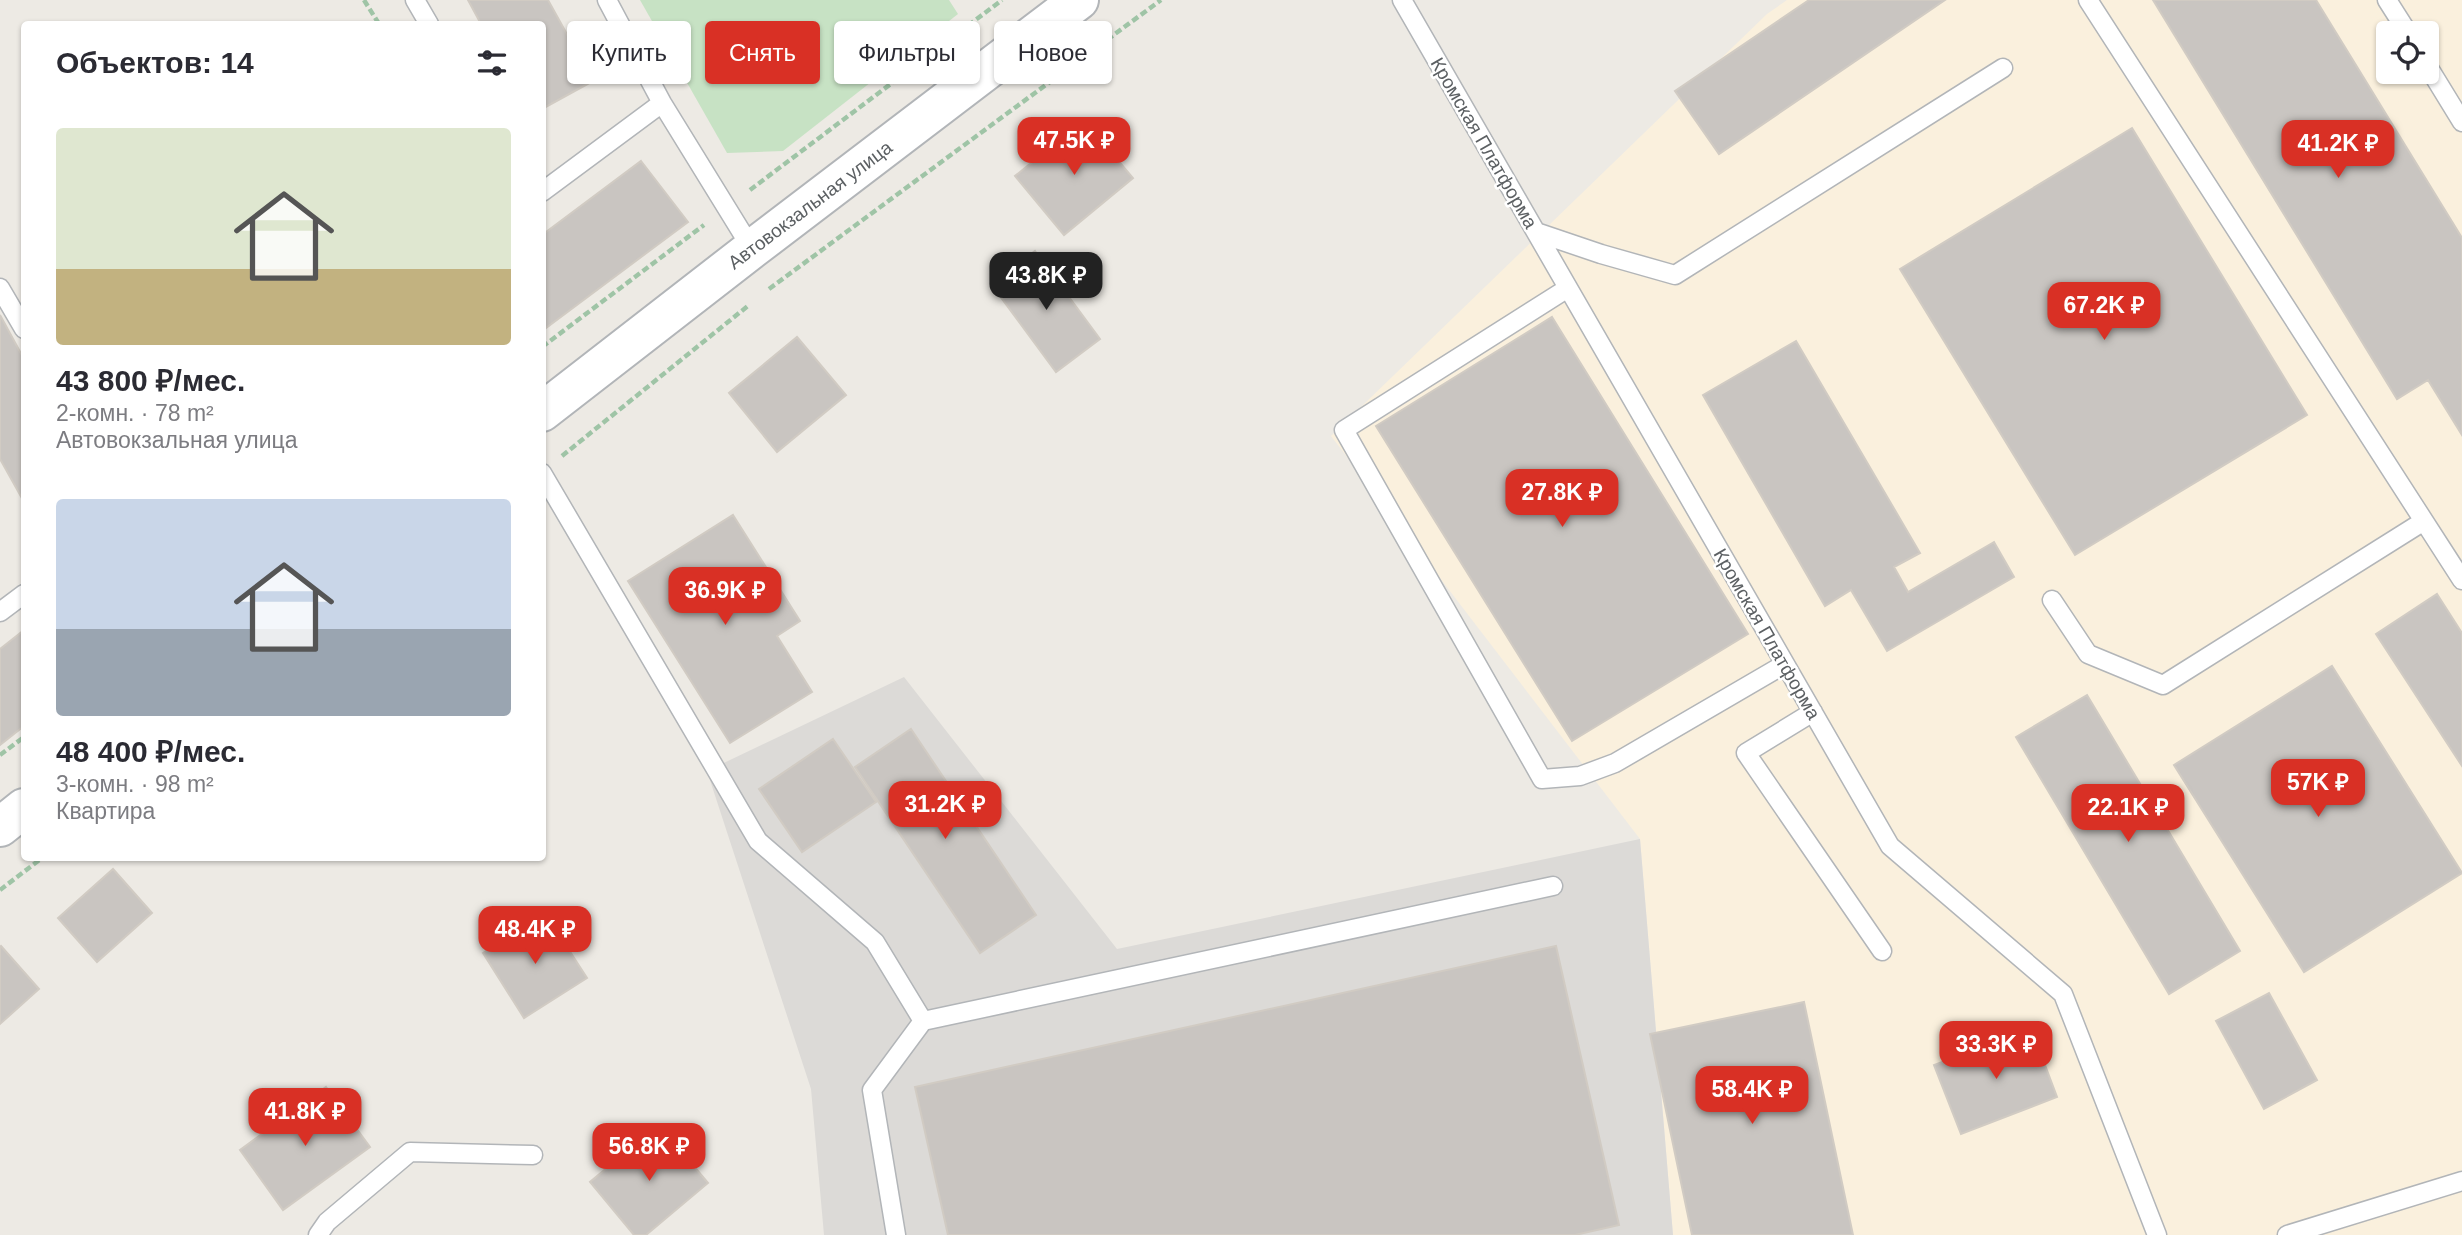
<!DOCTYPE html>
<html lang="ru">
<head>
<meta charset="utf-8">
<style>
  body { margin:0; font-family:Arial,sans-serif; background:#f2f2f3; color:#2b2b33; height:100vh; display:flex; flex-direction:column; font-size:26px; white-space:nowrap }
  * { box-sizing:border-box; margin:0 }
  p { font-size:23px; color:#7c7c81 }
  .icon { flex:none; width:38px; height:38px; fill:none; stroke:currentColor; stroke-width:2; stroke-linecap:round; stroke-linejoin:round }
  .map { position:relative; flex:1; overflow:hidden }
  .panel { position:absolute; left:21px; top:21px; width:525px; height:840px; display:flex; flex-direction:column; background:#fff; border-radius:7px; box-shadow:0 2px 5px #0004 }
  .panel>* { flex:none }
  .guide { position:absolute; left:567px; top:21px; width:665px; height:63px; display:flex; gap:14px }
  .buttons { position:absolute; left:2376px; top:21px; display:grid; gap:14px }
  .buttons a { display:grid; place-items:center; width:63px; height:63px; border-radius:7px; background:#fff; box-shadow:0 2px 5px #0004; font-size:35px }
  .price { position:absolute; translate:-50% -60px; padding:0 16px; border-radius:14px; background:#d93025; color:#fff; font-size:23px; line-height:46px; filter:drop-shadow(0 2px 4px #0008) }
  .price::after { content:''; position:absolute; left:50%; top:42px; width:21px; height:16px; margin-left:-10px; background:inherit; clip-path:polygon(0 0,100% 0,50% 100%) }
  .price.current { background:#222; color:#fff }
  ul { padding:0; list-style:none }
  li { display:grid; align-content:center; gap:14px; height:371px; padding:0 35px }
  li span { display:grid; place-items:center; height:217px; border-radius:7px; color:#555 }
  li>.icon { margin-inline-start:auto }
  span .icon { width:126px; height:126px; fill:#fffc; stroke-width:1 }
  li b { font-size:30px }
  h2 { display:flex; justify-content:space-between; align-items:center; height:84px; padding:0 35px; font-size:30px }
  .tag { padding:0 24px; border-radius:7px; background:#fff; box-shadow:0 2px 5px #0004; font-size:24px; line-height:63px }
  .tag.current { background:#d93025; color:#fff }
  .map>svg:first-child { display:block }
</style>
</head>
<body>
<div class="map">
<svg width="2462" height="1235" viewBox="0 0 2462 1235">
  <rect width="100%" height="100%" fill="#edeae4"/>
  <!-- commercial -->
  <path fill="#faf0dd" fill-rule="evenodd" d="M1787 0H2462V1235H1673L1640 839 1331 436 1767 14ZM2389 33H2427V72H2389Z"/>
  <!-- industrial -->
  <path fill="#dcdad7" d="M904 677 1117 949 1640 839 1673 1235H824L811 1089 707 771Z"/>
  <!-- green -->
  <path fill="#c7e2c4" d="M640 0H949L958 14 783 151 727 153Z"/>
  <!-- building -->
  <path fill="#c9c5c1" stroke="#d1cbc3" stroke-width="2" d="M468 0H548L593 81 542 109V24H481Z
    M1809 0H1945L1719 154 1675 91Z
    M2153 0H2316L2462 238V435L2428 380 2397 399Z
    M1084 120 1133 178 1064 235 1015 176Z
    M2132 128 2307 415 2075 555 1900 269Z
    M641 161 688 222 542 331V235Z
    M1035 251 1100 339 1056 372 991 284Z
    M0 315 24 359V502L0 459Z
    M1552 317 1748 634 1572 741 1376 426Z
    M797 337 846 395 777 452 729 393Z
    M1796 341 1920 553 1894 567 1908 592 1994 542 2014 577 1887 651 1851 590 1825 606 1703 395Z
    M733 515 800 621 777 636 812 692 730 743 628 581Z
    M2437 594 2462 633V766L2376 634Z
    M24 630V726L0 745V649Z
    M2332 666 2462 873 2304 972 2174 765Z
    M2087 695 2240 951 2169 994 2016 737Z
    M911 729 1036 915 980 953 855 767Z
    M833 739 876 802 802 852 759 789Z
    M113 869 152 913 97 962 58 918Z
    M545 913 587 978 524 1018 483 953Z
    M1 946 39 989 0 1024V947Z
    M1556 946 1619 1225 1575 1235H948L915 1087Z
    M2269 993 2317 1080 2264 1109 2216 1021Z
    M1804 1002 1853 1235H1692L1650 1034Z
    M2031 1028 2057 1097 1961 1134 1934 1065Z
    M326 1087 370 1147 283 1210 240 1150Z
    M659 1125 708 1183 646 1235H634L590 1182Z"/>
  <g fill="none" stroke-linecap="round" stroke-linejoin="round">
    <!-- service casing -->
    <g stroke="#b2b5b8" stroke-width="21">
      <path id="service" d="M415 0 429 24
        M607 0 662 103 752 249
        M1402 0 1890 846 2063 994 2157 1235
        M2088 0 2462 580
        M2387 0 2408 33
        M2427 65 2462 122
        M542 192 662 103
        M1536 232 1601 254 1675 275 2003 68
        M0 288 24 329
        M1568 288 1344 430 1542 779 1580 776 1615 763 1785 664
        M542 473 758 841 875 942 923 1021 1553 886
        M2052 600 2088 654 2163 685 2424 521
        M0 612 24 594
        M1813 712 1746 753 1882 951
        M318 1235 327 1222 410 1152 533 1155
        M896 1235 872 1090 923 1021
        M2287 1235 2462 1181"/>
    </g>
    <!-- tertiary casing -->
    <g stroke="#b2b5b8" stroke-width="42">
      <path id="tertiary" d="M542 412 752 249 1079 0
        M0 827 24 808"/>
    </g>
    <!-- path -->
    <path stroke="#9fc4a6" stroke-width="4.5" stroke-dasharray="7 3.5" stroke-linecap="butt" d="M364 0 379 24
      M750 190 1002 0
      M769 289 1161 0
      M542 347 704 225
      M562 456 749 305
      M0 755 24 737
      M0 890 42 858"/>
    <!-- service -->
    <use href="#service" stroke="#fff" stroke-width="18"/>
    <!-- tertiary -->
    <use href="#tertiary" stroke="#fff" stroke-width="38"/>
  </g>
  <g text-anchor="middle" dominant-baseline="central" stroke-width="5" stroke-linejoin="round" paint-order="stroke">
    <!-- street labels -->
    <g font-size="19" fill="#5c6063" stroke="#fff">
      <text transform="translate(1484 143) rotate(60)">Кромская Платформа</text>
      <text transform="translate(810 205) rotate(-37)">Автовокзальная улица</text>
      <text transform="translate(1767 634) rotate(60)">Кромская Платформа</text>
    </g>
  </g>
</svg>
<div class="buttons">
<a><svg class="icon" aria-label="locate" viewBox="0 0 24 24"><circle cx="12" cy="12" r="6"/><path d="M12 2v4M12 18v4M2 12h4M18 12h4"/></svg></a>
</div>
<b class="price" style="left:1074px;top:177px">47.5K ₽</b>
<b class="price" style="left:2338px;top:180px">41.2K ₽</b>
<b class="price current" style="left:1046px;top:312px">43.8K ₽</b>
<b class="price" style="left:2104px;top:342px">67.2K ₽</b>
<b class="price" style="left:1562px;top:529px">27.8K ₽</b>
<b class="price" style="left:725px;top:627px">36.9K ₽</b>
<b class="price" style="left:2318px;top:819px">57K ₽</b>
<b class="price" style="left:945px;top:841px">31.2K ₽</b>
<b class="price" style="left:2128px;top:844px">22.1K ₽</b>
<b class="price" style="left:535px;top:966px">48.4K ₽</b>
<b class="price" style="left:1996px;top:1081px">33.3K ₽</b>
<b class="price" style="left:1752px;top:1126px">58.4K ₽</b>
<b class="price" style="left:305px;top:1148px">41.8K ₽</b>
<b class="price" style="left:649px;top:1183px">56.8K ₽</b>
<div class="guide">
<a class="tag">Купить</a>
<a class="tag current">Снять</a>
<a class="tag">Фильтры</a>
<a class="tag">Новое</a>
</div>
<section class="panel">
<h2>Объектов: 14<svg class="icon" aria-label="filters" viewBox="0 0 24 24"><path d="M4 7h16M4 17h16"/><circle cx="9" cy="7" r="2"/><circle cx="15" cy="17" r="2"/></svg></h2>
<ul>
<li><span style="background:linear-gradient(#dfe7d0 65%,#c2b280 0)"><svg class="icon" aria-label="home" viewBox="0 0 24 24"><path d="M3 11l9-7 9 7M6 9v11h12V9"/></svg></span><div><b>43 800 ₽/мес.</b><p>2-комн. · 78 m²</p><p>Автовокзальная улица</p></div></li>
<li><span style="background:linear-gradient(#c9d6e8 60%,#9aa5b1 0)"><svg class="icon" aria-label="home" viewBox="0 0 24 24"><path d="M3 11l9-7 9 7M6 9v11h12V9"/></svg></span><div><b>48 400 ₽/мес.</b><p>3-комн. · 98 m²</p><p>Квартира</p></div></li>
</ul>
</section>
</div>
</body>
</html>
